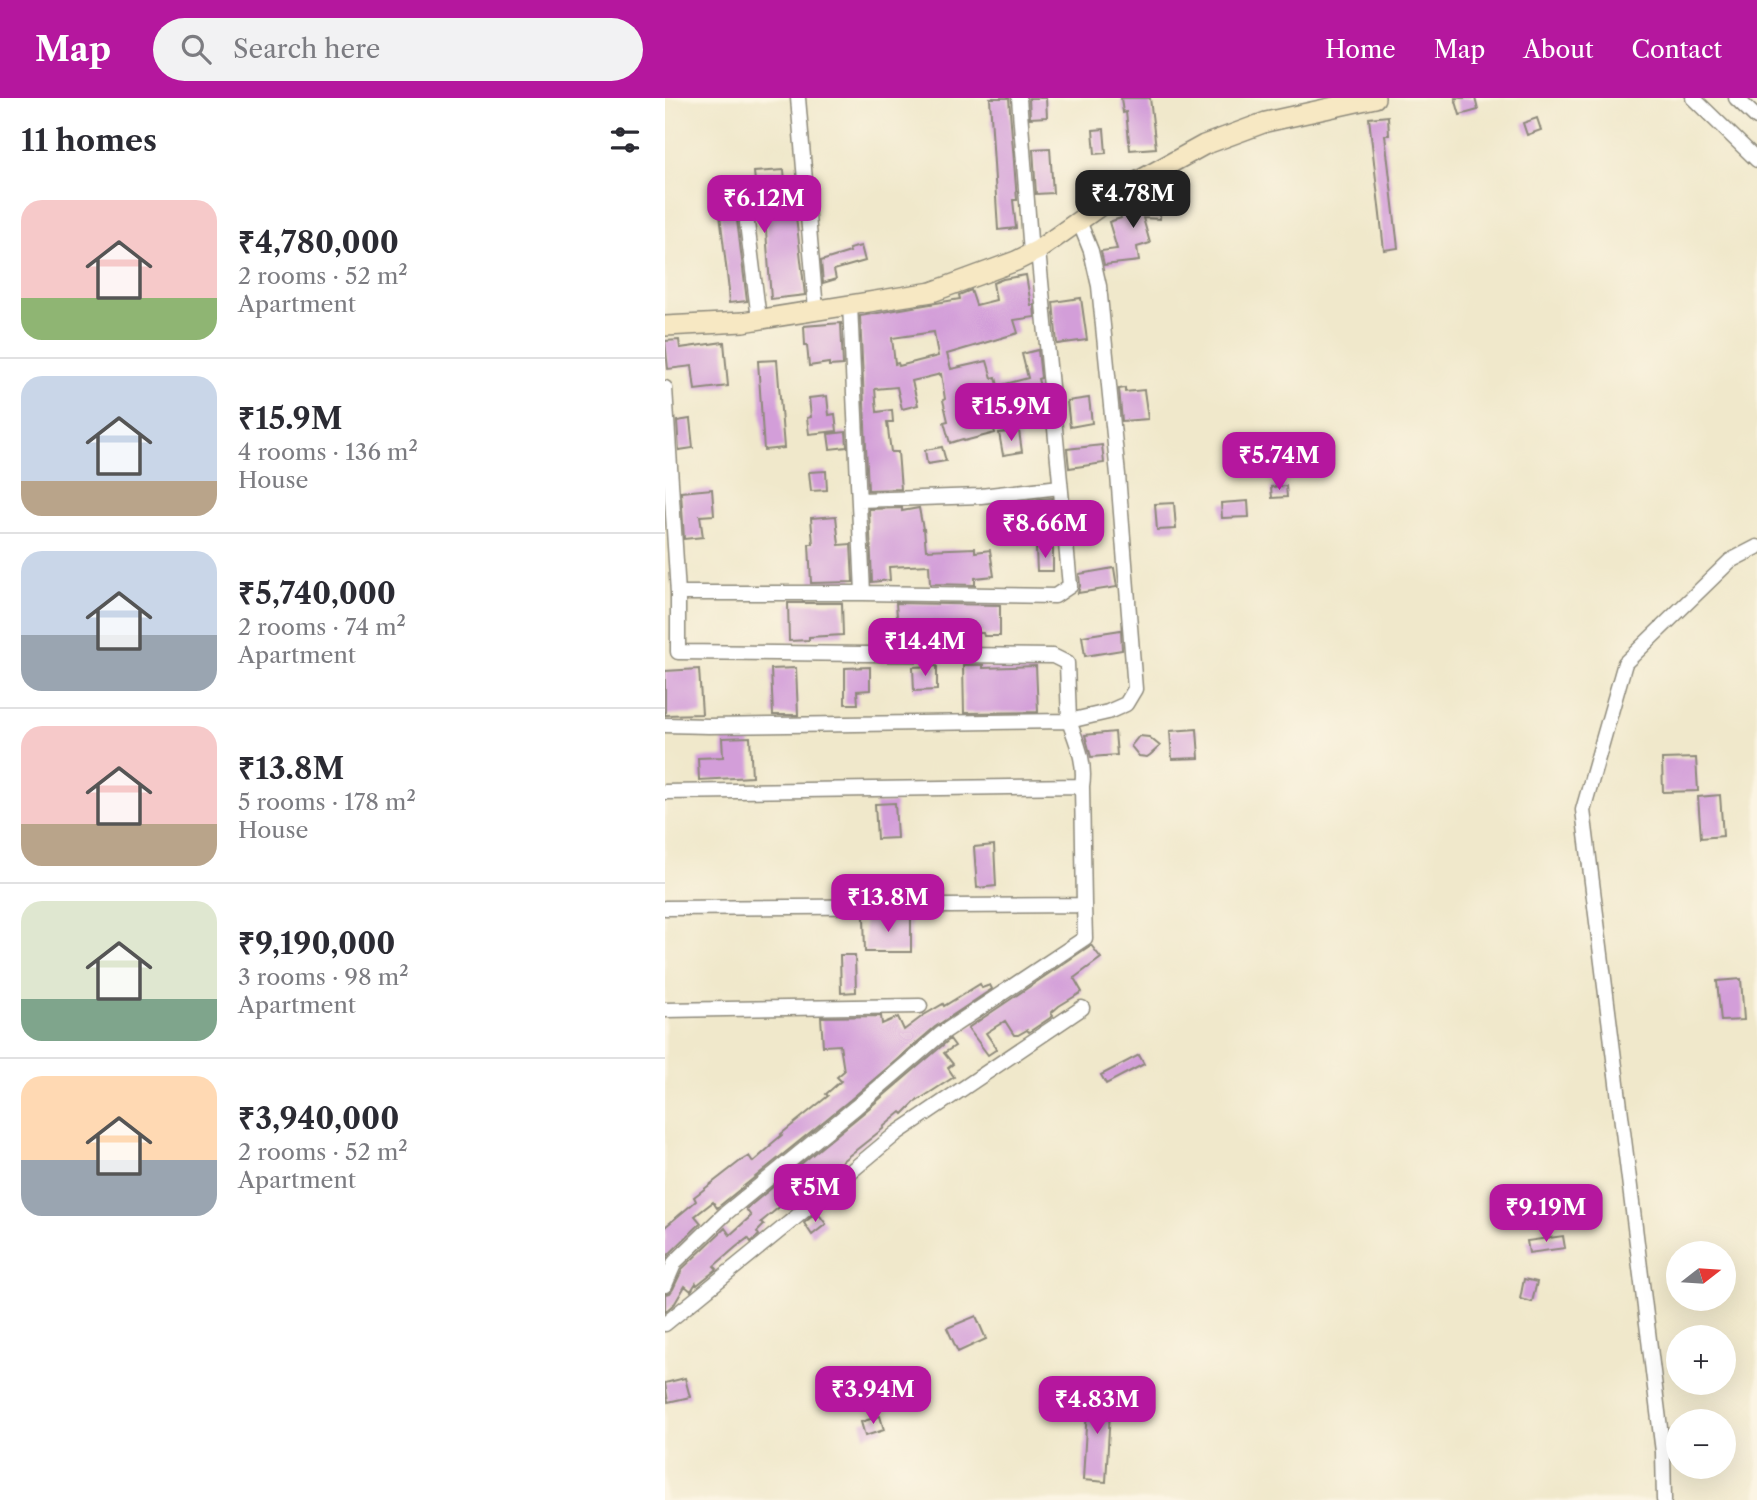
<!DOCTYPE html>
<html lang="en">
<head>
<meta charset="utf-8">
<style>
  body { margin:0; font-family:"Libre Caslon Text",serif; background:#f2f2f3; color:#2b2b33; height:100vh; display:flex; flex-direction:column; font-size:26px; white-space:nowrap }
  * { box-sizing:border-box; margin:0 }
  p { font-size:23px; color:#7c7c81 }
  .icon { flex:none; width:38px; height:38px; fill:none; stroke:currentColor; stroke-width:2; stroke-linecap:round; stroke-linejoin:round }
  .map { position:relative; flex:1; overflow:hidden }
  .details { display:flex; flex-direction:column; background:#fff; width:665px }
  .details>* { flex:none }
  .needle { width:46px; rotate:73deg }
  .fabs { position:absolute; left:1001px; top:1143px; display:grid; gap:14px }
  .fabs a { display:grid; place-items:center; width:70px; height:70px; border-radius:50%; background:#fff; box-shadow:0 7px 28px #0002; font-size:35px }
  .price { position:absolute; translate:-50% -60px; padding:0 16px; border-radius:14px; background:#b5179e; color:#fff; font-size:23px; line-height:46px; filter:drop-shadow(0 2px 4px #0008) }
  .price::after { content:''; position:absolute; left:50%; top:42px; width:21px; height:16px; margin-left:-10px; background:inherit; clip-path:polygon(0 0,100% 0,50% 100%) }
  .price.on { background:#222; color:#fff }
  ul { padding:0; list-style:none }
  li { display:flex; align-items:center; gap:21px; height:175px; padding:0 21px }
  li+li { border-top:2px solid #e1e1e2 }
  li span { display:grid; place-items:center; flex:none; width:196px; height:140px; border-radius:21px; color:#555 }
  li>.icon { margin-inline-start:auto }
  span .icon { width:84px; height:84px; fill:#fffc; stroke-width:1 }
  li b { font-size:30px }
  h2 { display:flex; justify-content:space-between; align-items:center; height:84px; padding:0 21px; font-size:30px }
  header { display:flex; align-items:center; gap:42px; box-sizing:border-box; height:98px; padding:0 35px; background:#b5179e; color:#fff }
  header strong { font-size:33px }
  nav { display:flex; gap:38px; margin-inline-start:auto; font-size:24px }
  .search { width:490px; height:63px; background:#f2f2f3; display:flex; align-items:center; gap:18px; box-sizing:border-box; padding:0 24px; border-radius:38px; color:#7c7c81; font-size:26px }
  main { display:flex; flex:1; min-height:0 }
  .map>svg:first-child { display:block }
</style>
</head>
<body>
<header>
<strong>Map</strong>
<div class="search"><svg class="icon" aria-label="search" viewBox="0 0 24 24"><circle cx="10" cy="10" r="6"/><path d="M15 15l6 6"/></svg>Search here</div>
<nav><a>Home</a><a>Map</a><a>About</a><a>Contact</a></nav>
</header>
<main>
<section class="details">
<h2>11 homes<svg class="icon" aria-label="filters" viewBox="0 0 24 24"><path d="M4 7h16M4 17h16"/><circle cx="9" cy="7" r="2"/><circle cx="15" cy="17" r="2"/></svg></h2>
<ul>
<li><span style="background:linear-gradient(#f6c9c9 70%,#8fb573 0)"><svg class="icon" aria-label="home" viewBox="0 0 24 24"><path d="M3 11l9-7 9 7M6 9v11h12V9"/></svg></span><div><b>₹4,780,000</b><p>2 rooms · 52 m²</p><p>Apartment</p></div></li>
<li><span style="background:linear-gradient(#c9d6e8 75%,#b9a48a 0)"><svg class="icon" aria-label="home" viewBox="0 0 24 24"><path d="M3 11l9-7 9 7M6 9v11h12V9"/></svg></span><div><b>₹15.9M</b><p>4 rooms · 136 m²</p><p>House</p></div></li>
<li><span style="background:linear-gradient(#c9d6e8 60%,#9aa5b1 0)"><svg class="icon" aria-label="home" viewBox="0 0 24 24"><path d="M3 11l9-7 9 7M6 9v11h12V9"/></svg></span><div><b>₹5,740,000</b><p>2 rooms · 74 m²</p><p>Apartment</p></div></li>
<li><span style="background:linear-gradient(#f6c9c9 70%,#b9a48a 0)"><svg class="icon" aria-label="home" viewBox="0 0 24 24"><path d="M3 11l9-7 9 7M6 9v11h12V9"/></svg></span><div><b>₹13.8M</b><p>5 rooms · 178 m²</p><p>House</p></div></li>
<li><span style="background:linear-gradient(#dfe7d0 70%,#7fa58c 0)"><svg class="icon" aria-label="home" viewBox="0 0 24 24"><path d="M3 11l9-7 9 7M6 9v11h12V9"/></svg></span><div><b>₹9,190,000</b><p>3 rooms · 98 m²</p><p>Apartment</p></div></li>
<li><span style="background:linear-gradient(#ffd9b3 60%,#9aa5b1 0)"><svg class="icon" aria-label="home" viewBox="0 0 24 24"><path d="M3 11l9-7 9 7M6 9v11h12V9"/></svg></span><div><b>₹3,940,000</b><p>2 rooms · 52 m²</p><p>Apartment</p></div></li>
</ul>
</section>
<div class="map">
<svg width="1092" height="1402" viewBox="0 0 1092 1402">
  <rect width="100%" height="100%" fill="#fcf5e5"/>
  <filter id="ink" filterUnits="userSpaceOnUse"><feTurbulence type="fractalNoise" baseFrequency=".0143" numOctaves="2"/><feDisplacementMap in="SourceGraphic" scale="14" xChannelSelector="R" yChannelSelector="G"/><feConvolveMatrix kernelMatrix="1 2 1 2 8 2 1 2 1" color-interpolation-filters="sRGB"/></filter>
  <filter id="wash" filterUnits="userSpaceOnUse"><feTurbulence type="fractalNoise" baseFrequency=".00686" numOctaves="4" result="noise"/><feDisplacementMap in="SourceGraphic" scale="28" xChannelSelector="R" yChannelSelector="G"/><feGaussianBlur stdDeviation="1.57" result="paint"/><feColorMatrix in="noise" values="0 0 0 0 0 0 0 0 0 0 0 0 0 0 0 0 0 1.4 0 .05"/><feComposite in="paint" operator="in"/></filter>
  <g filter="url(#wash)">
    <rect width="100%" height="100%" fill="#f0e8cb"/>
    <g id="blocks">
      <!-- building -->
      <path fill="#d39ed9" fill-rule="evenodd" d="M325 0H344L352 102H348L351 130 333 132Z
        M364 0H381L382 19 365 20Z
        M456 0H485L491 50 465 52 461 14 458 15Z
        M790 0H810L813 12 795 17Z
        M723 18 724 37H720L733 150 719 152 704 20Z
        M872 20 876 32 862 37 858 25Z
        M439 31 441 55 430 56 428 32Z
        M385 50 388 95 371 96 368 51Z
        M119 72 120 84H127L140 197 106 201 100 119 90 120 86 116 81 115 77 117 72 122 82 203 64 205 63 193H64L52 91 66 90 67 96 91 93 89 74Z
        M484 91H496L495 121 478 120 485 145 472 149 474 163 439 167 436 153 452 151 444 124 456 120 455 117 466 114 464 110 475 106 474 102 484 99Z
        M196 148 200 163 169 172 171 181 158 185 156 163 185 154 184 151Z
        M361 177 366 207H369L370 219 349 222 353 235 282 256 286 271 322 263 327 280 331 279 333 288 363 280 357 256 373 252 376 280 373 281 377 295 358 301 364 320 353 323 348 305 323 312 330 335 299 343 298 341 285 345 279 324 283 323 278 302 280 301 276 276 247 283 253 307 237 311 232 289 210 291 212 314 227 312 228 324H222L226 354H233L236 391 203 392 195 218 295 201 294 197 306 192 311 207 331 202 328 185 338 181ZM269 234 273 258 234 268 233 265 230 266 227 240Z
        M416 200 422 242 392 246 388 204Z
        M176 225 178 267 164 268V265L144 268 142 247H140L139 228Z
        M14 242 15 250 59 244 63 288 30 292 27 268 3 271 0 243Z
        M112 262 119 350 99 352 93 263Z
        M460 290V294L479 292 483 321 457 323 454 291Z
        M162 298 164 317 170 316 172 333 144 336 142 320 146 319 144 300Z
        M424 300 427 325 405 329 402 303Z
        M25 321 28 350 14 352 12 323Z
        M354 333 357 354 338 357 334 335Z
        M181 334 182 349 165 351 163 336Z
        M437 347 439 365 404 370 402 351Z
        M277 349 281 363 262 366 260 352Z
        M161 373 162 392 146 393 144 374Z
        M621 388 622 399 607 400 606 389Z
        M47 391 49 417 35 418 38 439 19 441 16 394Z
        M387 400 388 425 366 427 364 402Z
        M583 403 584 419 557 420 556 405Z
        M509 405 511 431 492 432 490 406Z
        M237 410V413L254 410 258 431H259L261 452 310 450V454L325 452 329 478 310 480V487L265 486 264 467 224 469 225 482 207 484 204 411Z
        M171 418 174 447 186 446 188 484 146 485 144 446H148L146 420Z
        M371 451H388V473H372Z
        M449 470 452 489 413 495 415 488 414 476Z
        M123 505H177L178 537 144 539V542L124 543Z
        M231 505 335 507V538H319L318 535 262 534V545H234Z
        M456 532 457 552 420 558 417 538Z
        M298 567H318V570L371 568 373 614 299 615Z
        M272 568V592L249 593 248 569Z
        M205 569V592L192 593 193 606H180V570Z
        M131 570 133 617H108L106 571Z
        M34 571 37 616 0 617V573Z
        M532 631 534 660 507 661 505 633Z
        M450 634 452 657 426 659 420 637Z
        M474 638 484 639 495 648 485 657 482 659 474 658 466 648Z
        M85 639 87 679 34 682 33 660 58 659 57 640Z
        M1031 660 1033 693 998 694 997 661Z
        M1055 697 1058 738 1036 740 1033 699Z
        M230 705 232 740 212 741 210 706Z
        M329 747 331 788 312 790 309 749Z
        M199 818H246V854H200Z
        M426 847 436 860 409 880 417 894 394 908 386 915 388 918 364 934 362 932 353 937H349L340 923 321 935 332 951 323 957 303 930Z
        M175 857H190L191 894 176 895Z
        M1076 881 1079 922 1056 923 1052 883Z
        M315 886 317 890 325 887 327 891 270 929 185 1002 52 1110 48 1104 30 1118 36 1125 3 1157 0 1163V1129L31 1103 29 1099 74 1064 84 1058 88 1064 106 1048 105 1047 117 1037 116 1036 163 998 161 996 176 983 172 979 179 973 175 947 158 948 156 919 216 918 217 926 233 919 239 932 259 917 278 906 279 908Z
        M285 941 290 948 279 955 288 966 283 970 289 979 252 1003V1002L238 1016 236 1014 218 1029 219 1030 167 1071 168 1072 139 1096 141 1099 127 1110 126 1108 123 1111 118 1106 96 1124 99 1127 92 1134 94 1137 86 1144 83 1140 71 1149 49 1168 52 1171 32 1187 31 1185 26 1193 20 1188 10 1205 0 1214V1196L5 1195 8 1191 18 1170 60 1130 65 1137 86 1118 81 1111 197 1016Z
        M474 957 479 966 441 986 436 977Z
        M152 1114 161 1126 147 1137 139 1125Z
        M898 1138 900 1150 864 1155 862 1143Z
        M859 1181 872 1184 867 1204 855 1201Z
        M311 1218 321 1241 293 1254 282 1230Z
        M20 1280 25 1299 3 1304 0 1285Z
        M423 1293 446 1295 441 1384 418 1382Z
        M215 1318 219 1332 200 1338 196 1324Z"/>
    </g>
  </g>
  <g filter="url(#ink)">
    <use href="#blocks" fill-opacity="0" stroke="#8e8a7b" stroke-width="2"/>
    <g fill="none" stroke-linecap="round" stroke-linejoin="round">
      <!-- street casing -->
      <g stroke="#8e8a7b" stroke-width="17">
        <path id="street" d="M133 0 151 212
          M354 0 366 155
          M1028 0 1092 62
          M1071 0 1092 20
          M414 123 426 153 434 188 453 377 470 591 461 606 443 614 404 623C412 645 421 665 417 688
          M82 125 94 221
          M185 206 198 495
          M0 290 13 495
          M194 402 316 398 395 389
          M0 627 44 628 404 623 402 565 388 558 13 554V495H198L390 498 405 488 373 152
          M0 694 417 688 419 807 0 810
          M0 912 255 908
          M0 1187 10 1164 61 1115 191 1009 276 936 420 840 419 807
          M0 1226 124 1125 232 1035 417 910
          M999 1402 998 1354 918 712 960 565 1065 463 1092 449"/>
      </g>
      <!-- secondary casing -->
      <g stroke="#8e8a7b" stroke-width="22">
        <path id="secondary" d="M0 228 78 224 267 194 351 163 373 152 459 91 539 47 601 24 710 0"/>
      </g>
      <!-- street -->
      <use href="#street" stroke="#fff" stroke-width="14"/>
      <!-- secondary -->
      <use href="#secondary" stroke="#f7e8c3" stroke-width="19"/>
    </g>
  </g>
</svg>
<div class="fabs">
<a><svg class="needle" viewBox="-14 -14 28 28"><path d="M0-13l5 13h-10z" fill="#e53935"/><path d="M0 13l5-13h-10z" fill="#7c7c81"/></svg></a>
<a>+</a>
<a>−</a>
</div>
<b class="price on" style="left:468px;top:132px">₹4.78M</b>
<b class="price" style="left:99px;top:137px">₹6.12M</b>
<b class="price" style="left:346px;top:345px">₹15.9M</b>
<b class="price" style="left:614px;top:394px">₹5.74M</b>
<b class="price" style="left:380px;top:462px">₹8.66M</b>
<b class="price" style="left:260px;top:580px">₹14.4M</b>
<b class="price" style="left:223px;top:836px">₹13.8M</b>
<b class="price" style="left:150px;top:1126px">₹5M</b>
<b class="price" style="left:881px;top:1146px">₹9.19M</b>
<b class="price" style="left:208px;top:1328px">₹3.94M</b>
<b class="price" style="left:432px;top:1338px">₹4.83M</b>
</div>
</main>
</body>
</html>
